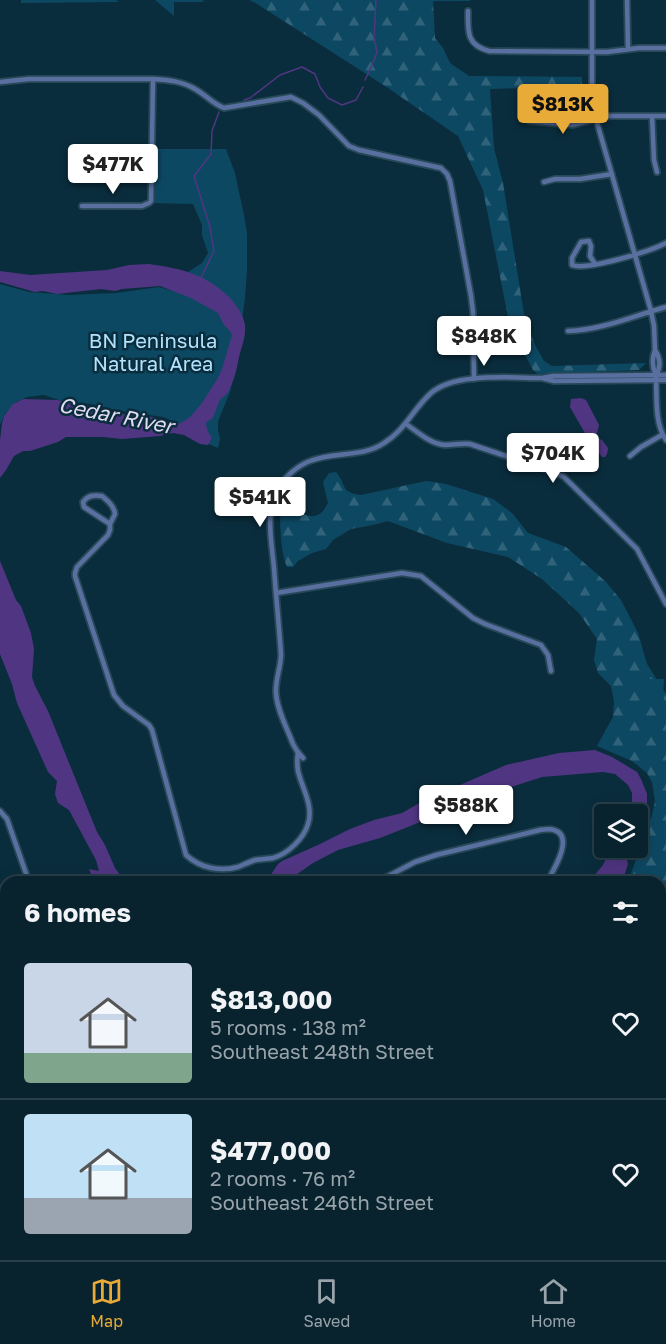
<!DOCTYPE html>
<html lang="en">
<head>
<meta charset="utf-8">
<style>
  body { margin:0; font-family:"Golos Text",sans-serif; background:#112a36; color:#f1f3f6; height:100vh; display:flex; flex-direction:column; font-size:22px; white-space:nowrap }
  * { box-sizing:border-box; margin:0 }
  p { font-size:20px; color:#98a4aa }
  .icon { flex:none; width:33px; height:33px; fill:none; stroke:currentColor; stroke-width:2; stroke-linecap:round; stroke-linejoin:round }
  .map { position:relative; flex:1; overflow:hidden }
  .drawer { position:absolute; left:0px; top:876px; width:666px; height:384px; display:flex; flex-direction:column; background:#08222e; border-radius:18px 18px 0 0; box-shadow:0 3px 15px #0003,0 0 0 2px #293f4a }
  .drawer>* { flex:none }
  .fabs { position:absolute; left:594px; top:804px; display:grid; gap:12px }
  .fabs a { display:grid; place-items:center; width:54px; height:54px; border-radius:6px; background:#08222e; box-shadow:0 3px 15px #0003,0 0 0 2px #293f4a; font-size:30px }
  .price { position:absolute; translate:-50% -51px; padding:0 14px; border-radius:6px; background:#fff; color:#222; font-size:20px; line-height:39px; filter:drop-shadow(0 2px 3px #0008) }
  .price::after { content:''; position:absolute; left:50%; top:36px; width:18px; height:14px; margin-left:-9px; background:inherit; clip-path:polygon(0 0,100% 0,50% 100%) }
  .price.current { background:#e9ab38; color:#111 }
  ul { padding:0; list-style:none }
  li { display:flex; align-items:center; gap:18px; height:150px; padding:0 24px }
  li+li { border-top:2px solid #293f4a }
  li span { display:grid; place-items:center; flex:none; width:168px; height:120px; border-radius:6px; color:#555 }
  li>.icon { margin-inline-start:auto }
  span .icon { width:72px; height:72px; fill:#fffc; stroke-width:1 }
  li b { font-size:26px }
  h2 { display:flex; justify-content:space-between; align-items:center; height:72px; padding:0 24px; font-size:26px }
  .dock { display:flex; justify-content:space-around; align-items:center; height:84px; border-top:2px solid #293f4a; background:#08222e; font-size:16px; color:#98a4aa }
  .dock a { display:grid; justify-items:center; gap:3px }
  .dock .current { color:#e9ab38 }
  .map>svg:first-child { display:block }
</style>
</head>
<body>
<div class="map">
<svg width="666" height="1260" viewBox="0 0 666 1260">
  <defs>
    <pattern id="forest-firs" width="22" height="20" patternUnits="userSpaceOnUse" patternTransform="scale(1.5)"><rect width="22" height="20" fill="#0d4863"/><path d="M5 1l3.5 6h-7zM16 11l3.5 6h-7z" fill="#30637a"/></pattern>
  </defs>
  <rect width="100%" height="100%" fill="#0a2d3d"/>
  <!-- forest -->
  <path fill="url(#forest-firs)" d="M251 0H433L435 38 443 48 450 63 469 76 582 77V86L490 89 494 148 503 183 524 314 535 345 544 361 552 366 646 363 639 370 538 374 533 370 510 327 483 190 458 136 385 86Z
    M336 472C348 486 339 492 361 495L426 481 446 484 493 499 512 513 528 533 566 547 605 581 621 600 638 633 647 664 666 694V1175L660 1178V882H628L652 815 655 801 652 782 647 773 632 761 597 746 613 717 614 701 611 686 598 673 594 660 597 639 579 613 542 579 508 557 447 543 388 521 373 525 351 529 333 540 326 549 312 553 298 561 293 567H287C280 551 278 510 283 493L289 495C293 508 310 525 323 511 325 509 326 506 328 503L323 482 329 473Z
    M571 1254H618L624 1260H583Z"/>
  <!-- park -->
  <path fill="#0d4863" d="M21 0H116L119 2 21 3Z
    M155 0H202L205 2H174V16Z
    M250 0H470V1L253 2Z
    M150 149H226L235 173 244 215 247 233V271L245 298 236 364 230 392 218 421V430L220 439 218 448 174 429 173 421 163 417 116 410 91 404 62 401 44 395 27 397 16 402 5 414 0 425V284L29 292 69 295 116 293 159 287 173 291 188 272 202 263 208 253 202 235V225L193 204 150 203Z
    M634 679H664L663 698 666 703V725Z
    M666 886V915L664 917 666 942 663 963 666 964V1180L660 1183V894Z"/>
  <!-- water -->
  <path fill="#503682" d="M149 264C182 269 204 273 229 297 236 305 243 313 245 325 246 336 242 346 239 357 237 368 234 382 228 392 222 400 209 405 206 416 205 424 207 432 212 438L208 445 200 444 184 435 173 433 160 436 122 439 103 437H66L58 442 30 451H23L14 456 6 470 0 478V440L2 423 4 416 13 404 23 399 58 400 74 404 86 405 119 414 141 415 158 418 172 424 181 423 190 417 202 403 218 378 223 366 232 335 230 331 224 325 218 313 191 298 160 286 122 289 115 291 101 289 57 294 43 291 35 292 0 282V271L30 275 107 270 129 265Z
    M581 398 586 400 599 425 597 433 592 437 586 435 570 407 571 399Z
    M597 438 602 440 608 448 607 454 605 457H602L594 447V440Z
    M0 561 16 600 21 606 31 633 34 649 32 677 35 686 48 711 97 832 105 845 115 868 121 876 128 882H104L100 877 91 874 89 869 99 871 96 860 69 810 58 803 55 794 57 781 48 772 17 703 12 684 0 654Z
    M595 750 612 757 637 772 641 779 647 794V804L645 813 638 826V814H623L632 801V793L628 785 615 774 603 772 542 777 496 792 380 838 338 850 313 863 293 877H284L282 882H266L278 864 282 861 318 845 350 829 374 820 402 813 423 801 506 765 559 753Z
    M611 848H629L627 860 628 864 622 882H589L603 865Z
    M666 1182V1208L660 1209V1186Z"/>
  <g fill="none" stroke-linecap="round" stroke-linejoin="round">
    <!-- stream -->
    <path stroke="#503682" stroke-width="1.5" d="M365 80 373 63 377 52 374 38 376 0
      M244 100 250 98 280 75 302 67 315 74 320 87 328 98 342 105 356 100 363 87
      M201 278 214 251 210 227 194 176 211 154 212 131 219 112"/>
    <!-- river -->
    <path stroke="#503682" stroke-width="9" d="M197 424 209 415 217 395"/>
    <!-- street casing -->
    <g stroke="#274857" stroke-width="8">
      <path id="street" d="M592 0V90L596 119 651 311 654 326 655 350
        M627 0 628 49
        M468 11C468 31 466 45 489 51L607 52 639 48H666
        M0 82 29 79H153C168 80 182 81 195 89 206 95 213 104 224 108L291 97 303 103 319 115 349 146 359 150 441 168 447 174 450 181 471 296 473 312 474 379
        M652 116 654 160 657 172
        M529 121 572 125 610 116H666
        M544 182 555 179H580L612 174
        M82 206H142L149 203 151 201 153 79
        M595 264 590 256 591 246 589 241 581 242 572 258V265C586 271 651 251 666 243
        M568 331C602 330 633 316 666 307
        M656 375C661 367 660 358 655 350 652 358 652 367 656 375 657 395 654 423 666 440
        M666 375 553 376 542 378 554 381 666 380
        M406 424C418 432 430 444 445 445 454 445 461 443 470 444L556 473 564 477 637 549 666 604
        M630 456 641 447 662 435
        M110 524 115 514C114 506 108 501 102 496 94 495 88 495 83 502L84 507 110 524V530L108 535 77 567 75 573V576L114 695 123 706 149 725 152 730 186 855C200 868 220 872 238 867 243 865 249 862 255 860 261 859 267 859 273 858 288 854 304 838 308 824 314 806 302 788 298 771 297 765 297 759 298 752
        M276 593 402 573 421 576 473 618 485 624 541 645 548 655 551 671
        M303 758 297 751 293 744C287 728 277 710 276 693 275 680 281 667 281 654 279 625 276 597 274 568 272 544 265 514 277 491 283 478 297 466 310 461 334 451 362 458 384 443 405 430 414 408 431 393 455 372 511 378 542 378
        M0 811 7 819 29 882
        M377 882 415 862 436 855 540 830C544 830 550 828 554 830 575 836 553 871 547 882
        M0 1023 6 1028
        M0 1210 6 1216
        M660 1251 666 1252
        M41 1254 47 1260"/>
    </g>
    <!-- secondary casing -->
    <g stroke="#274857" stroke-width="10">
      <path id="secondary" d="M176 1260V1254"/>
    </g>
    <!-- street -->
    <use href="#street" stroke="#586fa0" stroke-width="4.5"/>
    <!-- secondary -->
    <use href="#secondary" stroke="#7295e4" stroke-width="7"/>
  </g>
  <g text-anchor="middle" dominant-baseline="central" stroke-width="5" stroke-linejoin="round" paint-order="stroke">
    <!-- park labels -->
    <g font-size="20" fill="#b3e2fd" stroke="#0a2d3d">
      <text x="153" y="340">BN Peninsula<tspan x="153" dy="23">Natural Area</tspan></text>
    </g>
    <!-- water labels -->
    <g font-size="21" font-style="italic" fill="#e0dbf1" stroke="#0a2d3d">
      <text transform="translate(116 415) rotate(11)">Cedar River</text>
    </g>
  </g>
</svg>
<div class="fabs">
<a><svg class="icon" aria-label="layers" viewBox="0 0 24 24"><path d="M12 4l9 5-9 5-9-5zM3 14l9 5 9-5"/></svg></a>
</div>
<b class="price current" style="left:563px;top:135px">$813K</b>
<b class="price" style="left:113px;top:195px">$477K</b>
<b class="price" style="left:484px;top:367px">$848K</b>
<b class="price" style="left:553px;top:484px">$704K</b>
<b class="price" style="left:260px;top:528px">$541K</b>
<b class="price" style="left:466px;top:836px">$588K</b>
<section class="drawer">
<h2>6 homes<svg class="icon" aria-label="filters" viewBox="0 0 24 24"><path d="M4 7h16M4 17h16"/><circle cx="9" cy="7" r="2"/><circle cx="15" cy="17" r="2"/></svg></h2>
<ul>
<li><span style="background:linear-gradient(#c9d6e8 75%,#7fa58c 0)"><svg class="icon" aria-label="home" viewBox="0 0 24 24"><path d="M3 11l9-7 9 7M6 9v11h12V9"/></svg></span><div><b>$813,000</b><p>5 rooms · 138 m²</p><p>Southeast 248th Street</p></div><svg class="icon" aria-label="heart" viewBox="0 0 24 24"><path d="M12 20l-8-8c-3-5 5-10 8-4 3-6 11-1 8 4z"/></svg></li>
<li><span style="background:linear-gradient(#bfe0f5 70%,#9aa5b1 0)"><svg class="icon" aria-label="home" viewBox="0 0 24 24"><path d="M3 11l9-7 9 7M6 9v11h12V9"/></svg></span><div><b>$477,000</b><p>2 rooms · 76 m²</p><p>Southeast 246th Street</p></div><svg class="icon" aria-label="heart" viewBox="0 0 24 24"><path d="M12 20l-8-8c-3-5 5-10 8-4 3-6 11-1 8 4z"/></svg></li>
</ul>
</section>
</div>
<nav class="dock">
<a class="current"><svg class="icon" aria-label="map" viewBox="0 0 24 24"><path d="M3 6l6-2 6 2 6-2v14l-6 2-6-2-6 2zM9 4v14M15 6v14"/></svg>Map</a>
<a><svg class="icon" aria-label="saved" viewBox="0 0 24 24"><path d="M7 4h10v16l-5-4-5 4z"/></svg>Saved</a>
<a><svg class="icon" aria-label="home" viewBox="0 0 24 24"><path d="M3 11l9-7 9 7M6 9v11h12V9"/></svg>Home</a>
</nav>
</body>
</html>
